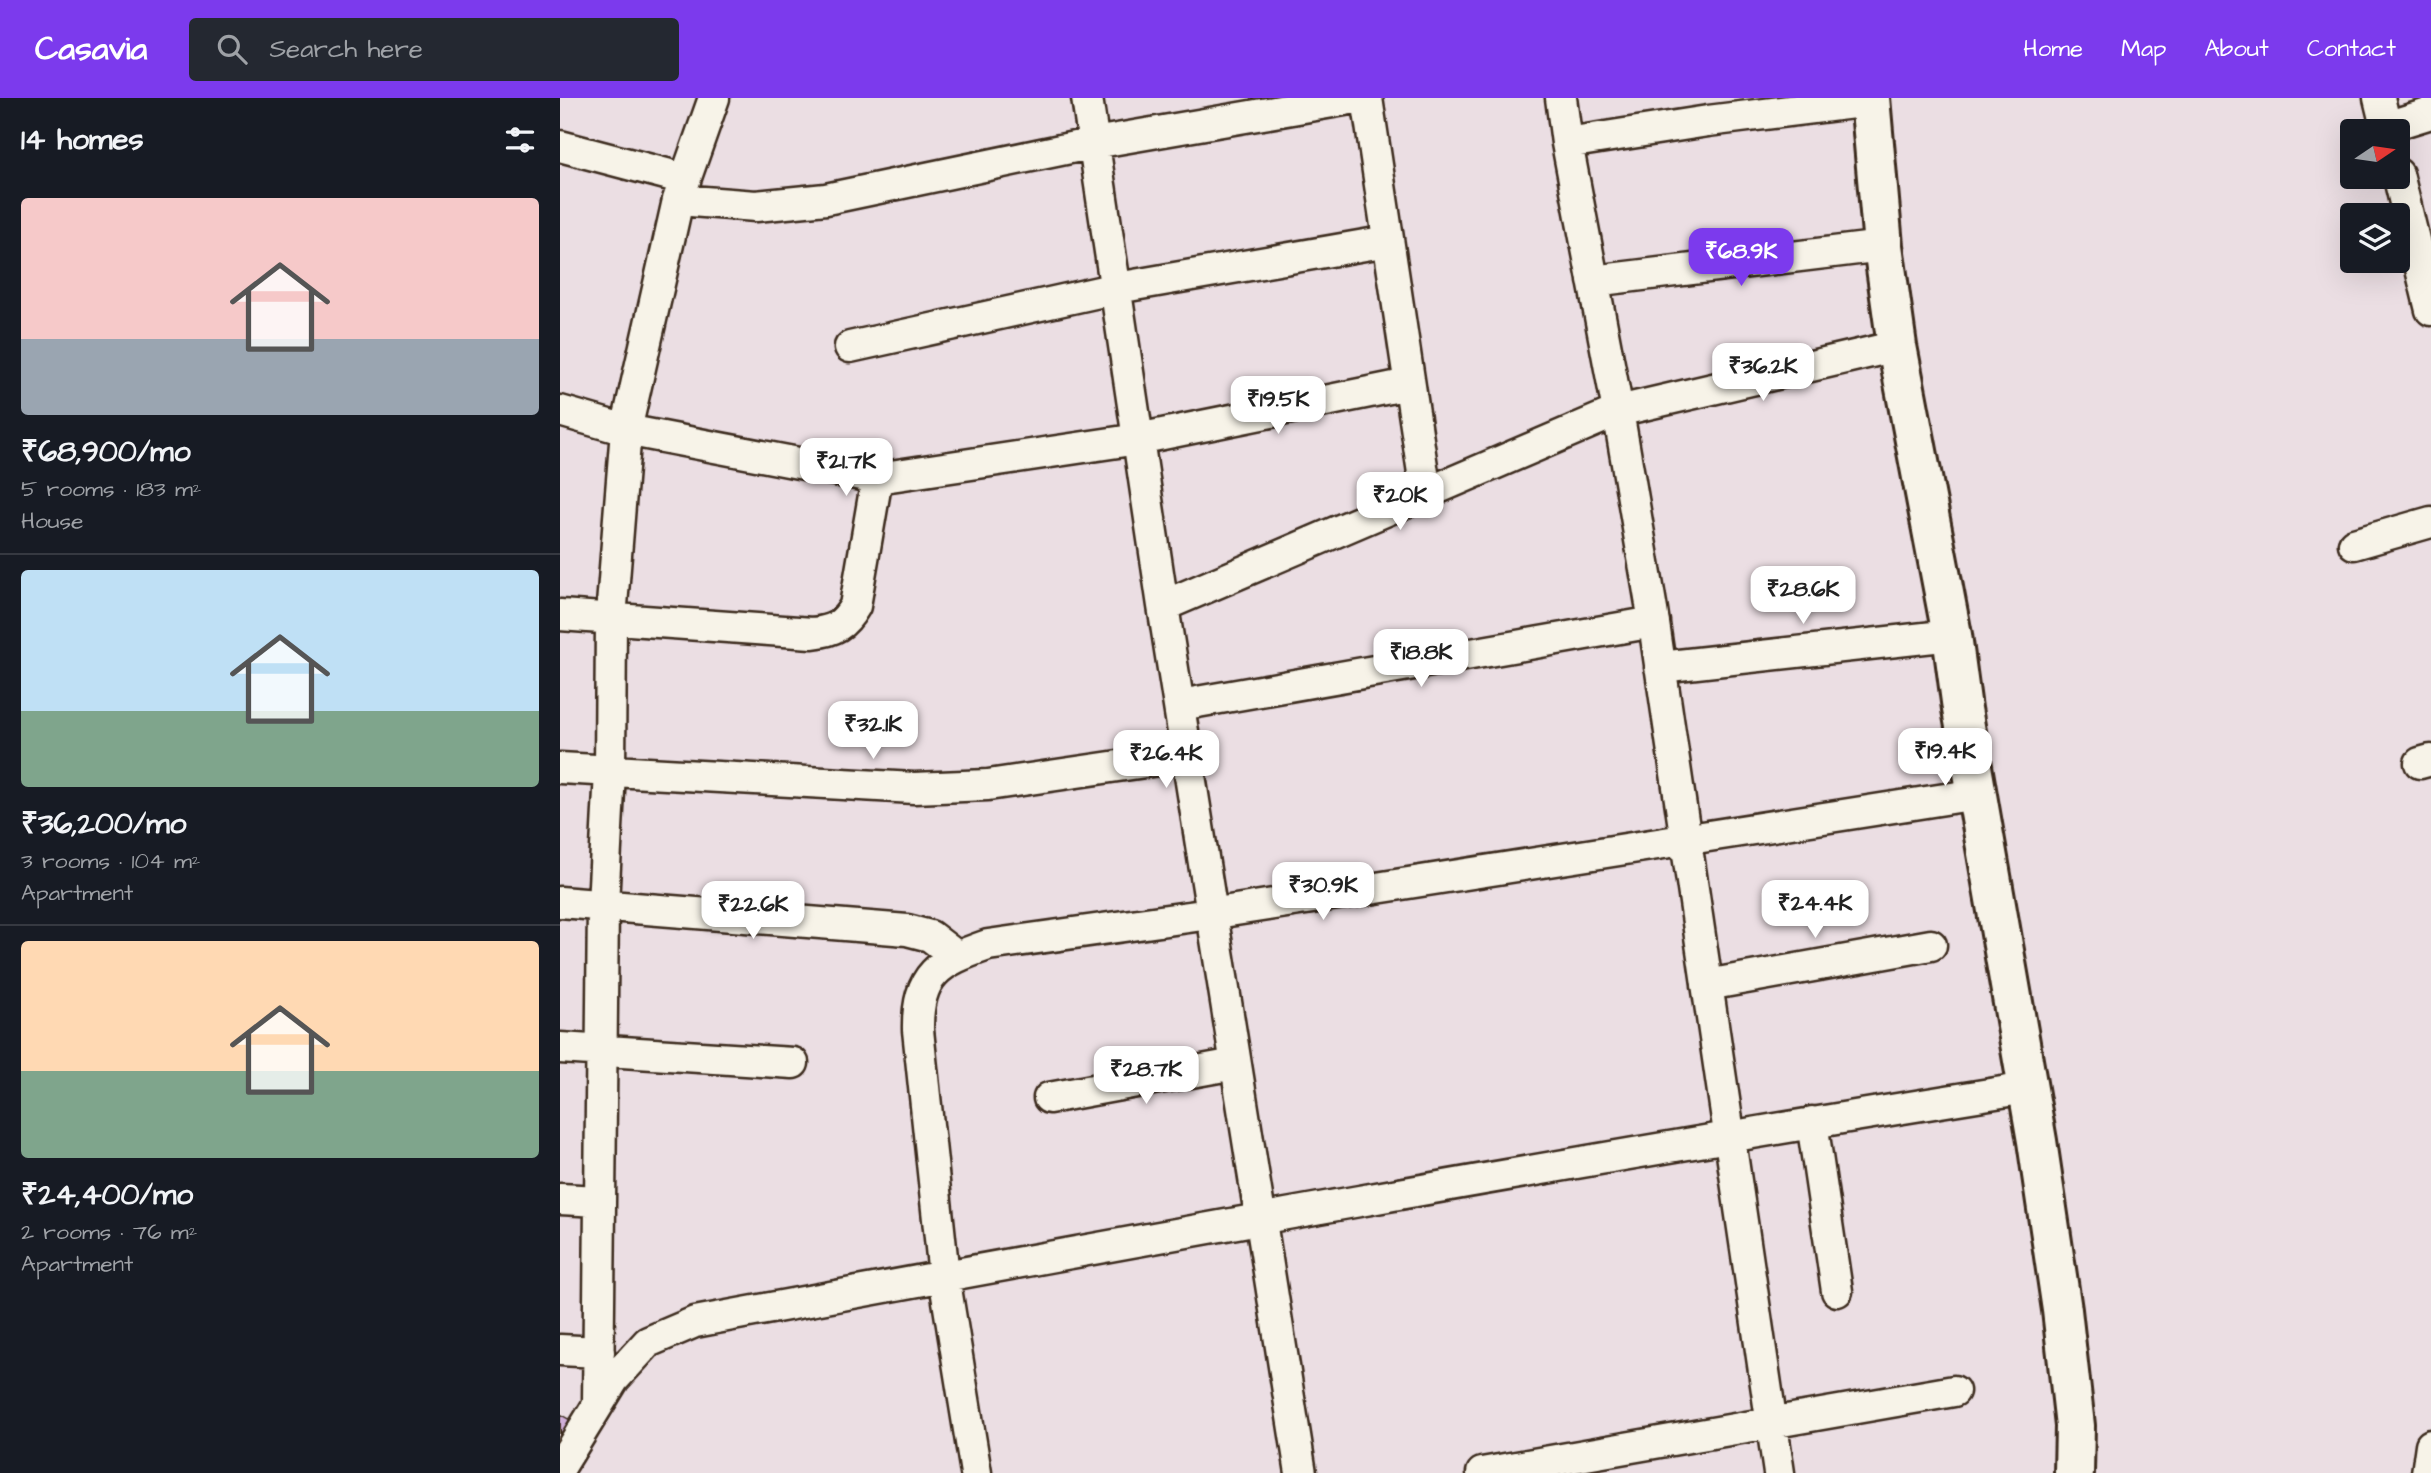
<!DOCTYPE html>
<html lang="en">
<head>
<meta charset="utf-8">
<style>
  body { margin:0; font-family:"Architects Daughter",sans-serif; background:#242831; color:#f1f3f6; height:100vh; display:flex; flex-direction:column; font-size:26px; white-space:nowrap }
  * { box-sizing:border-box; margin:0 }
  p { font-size:23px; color:#9ea1a6 }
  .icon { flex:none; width:38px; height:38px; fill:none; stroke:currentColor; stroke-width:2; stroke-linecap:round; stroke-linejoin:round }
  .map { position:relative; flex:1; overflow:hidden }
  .sheet { display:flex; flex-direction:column; background:#171b24; width:560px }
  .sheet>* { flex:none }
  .needle { width:46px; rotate:77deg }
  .buttons { position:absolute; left:1780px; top:21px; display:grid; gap:14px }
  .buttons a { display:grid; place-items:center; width:70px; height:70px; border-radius:7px; background:#171b24; box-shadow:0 7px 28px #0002; font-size:35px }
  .price { position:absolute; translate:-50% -60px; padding:0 16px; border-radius:14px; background:#fff; color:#222; font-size:23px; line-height:46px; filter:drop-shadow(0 2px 4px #0008) }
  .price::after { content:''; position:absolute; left:50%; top:42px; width:21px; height:16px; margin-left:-10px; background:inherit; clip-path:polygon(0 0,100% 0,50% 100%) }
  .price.active { background:#7c3aed; color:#fff }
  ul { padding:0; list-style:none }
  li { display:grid; align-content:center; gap:14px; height:371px; padding:0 21px }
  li+li { border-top:2px solid #363941 }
  li span { display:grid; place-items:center; height:217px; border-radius:7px; color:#555 }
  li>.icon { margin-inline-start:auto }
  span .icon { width:126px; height:126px; fill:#fffc; stroke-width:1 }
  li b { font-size:30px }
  h2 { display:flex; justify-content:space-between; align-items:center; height:84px; padding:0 21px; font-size:30px }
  header { display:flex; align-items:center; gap:42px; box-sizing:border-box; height:98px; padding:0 35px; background:#7c3aed; color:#fff }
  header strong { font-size:33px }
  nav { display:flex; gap:38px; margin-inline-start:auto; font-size:24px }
  .search { width:490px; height:63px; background:#242831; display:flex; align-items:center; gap:18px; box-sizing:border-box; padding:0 24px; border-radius:7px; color:#9ea1a6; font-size:26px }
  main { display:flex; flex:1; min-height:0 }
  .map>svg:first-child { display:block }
</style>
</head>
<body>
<header>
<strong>Casavia</strong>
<div class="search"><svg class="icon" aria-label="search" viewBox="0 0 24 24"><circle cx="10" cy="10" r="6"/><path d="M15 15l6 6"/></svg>Search here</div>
<nav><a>Home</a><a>Map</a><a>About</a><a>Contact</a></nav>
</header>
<main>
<section class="sheet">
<h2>14 homes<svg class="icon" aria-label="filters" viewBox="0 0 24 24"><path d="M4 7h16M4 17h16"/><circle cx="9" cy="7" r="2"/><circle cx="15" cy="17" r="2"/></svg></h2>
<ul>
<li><span style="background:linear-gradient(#f6c9c9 65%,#9aa5b1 0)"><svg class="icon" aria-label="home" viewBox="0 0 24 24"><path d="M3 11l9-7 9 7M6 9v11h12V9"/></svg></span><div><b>₹68,900/mo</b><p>5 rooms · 183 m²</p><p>House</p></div></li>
<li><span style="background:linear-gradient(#bfe0f5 65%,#7fa58c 0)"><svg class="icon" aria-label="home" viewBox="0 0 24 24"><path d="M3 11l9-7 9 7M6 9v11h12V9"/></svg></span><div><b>₹36,200/mo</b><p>3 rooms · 104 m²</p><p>Apartment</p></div></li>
<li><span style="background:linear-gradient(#ffd9b3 60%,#7fa58c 0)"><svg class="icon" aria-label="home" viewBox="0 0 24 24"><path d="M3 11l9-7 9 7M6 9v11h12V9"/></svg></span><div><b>₹24,400/mo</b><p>2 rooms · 76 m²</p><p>Apartment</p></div></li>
</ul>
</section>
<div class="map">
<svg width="1871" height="1375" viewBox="0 0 1871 1375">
  <rect width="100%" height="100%" fill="#ebdee3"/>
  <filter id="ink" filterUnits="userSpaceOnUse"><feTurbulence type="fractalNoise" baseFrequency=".0143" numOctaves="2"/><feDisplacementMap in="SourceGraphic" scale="14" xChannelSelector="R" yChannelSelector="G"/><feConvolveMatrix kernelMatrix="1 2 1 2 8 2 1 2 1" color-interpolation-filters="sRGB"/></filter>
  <g filter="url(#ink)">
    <!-- building -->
    <path fill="#d0aed8" stroke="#3b2a1e" stroke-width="2" d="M0 1316 14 1324 0 1350Z"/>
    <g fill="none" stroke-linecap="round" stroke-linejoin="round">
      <!-- street casing -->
      <g stroke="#3b2a1e" stroke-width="35">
        <path id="street" d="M527 0 603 508 741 1375
          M807 0 866 395
          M1001 0 1007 45 1058 313 1092 512 1219 1375
          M1819 0 1827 33
          M1826 29 1871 15
          M1007 45 1148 23 1310 3
          M0 48 125 81
          M1838 76 1871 212
          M118 102 196 108 266 101 534 45 796 0
          M1033 183 1323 148
          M290 249 557 190 828 143
          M0 313 66 332 317 380 578 341 849 286
          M1794 446 1871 424
          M603 508 1058 313 1337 248
          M0 517 252 535C274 533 284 527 295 508L317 380
          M1100 569 1392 537
          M620 607 1094 524
          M1860 665 1871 662
          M0 670 354 690 428 687 626 658
          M0 804 347 832 370 838 396 858
          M1147 887 1371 847
          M0 950 233 965
          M489 1000 675 966
          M1252 1024 1277 1193
          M0 1101 40 1103
          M0 1252 39 1254
          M38 1306 43 806 50 674 51 520 66 332 118 102 154 0
          M0 1369 54 1281 88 1244 135 1224C578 1142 1022 1061 1467 990
          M416 1375 384 1178 358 932C357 876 379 864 428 847L650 816 1417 696
          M922 1375 1394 1293
          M1867 1375 1871 1347"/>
      </g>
      <!-- secondary casing -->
      <g stroke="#3b2a1e" stroke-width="44">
        <path id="secondary" d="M1310 0 1323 148 1337 248 1392 537 1402 611 1477 1043 1502 1212 1515 1328 1514 1375"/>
      </g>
      <!-- street -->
      <use href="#street" stroke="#f7f3e8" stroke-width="30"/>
      <!-- secondary -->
      <use href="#secondary" stroke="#f7f3e8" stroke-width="38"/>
    </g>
  </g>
</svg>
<div class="buttons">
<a><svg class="needle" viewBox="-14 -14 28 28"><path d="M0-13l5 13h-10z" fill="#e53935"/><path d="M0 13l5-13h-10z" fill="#9ea1a6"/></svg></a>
<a><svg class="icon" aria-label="layers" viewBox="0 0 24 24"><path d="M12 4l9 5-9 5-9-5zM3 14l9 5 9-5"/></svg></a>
</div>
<b class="price active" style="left:1181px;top:190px">₹68.9K</b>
<b class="price" style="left:1203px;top:305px">₹36.2K</b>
<b class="price" style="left:718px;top:338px">₹19.5K</b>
<b class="price" style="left:286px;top:400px">₹21.7K</b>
<b class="price" style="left:840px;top:434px">₹20K</b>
<b class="price" style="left:1243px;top:528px">₹28.6K</b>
<b class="price" style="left:861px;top:591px">₹18.8K</b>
<b class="price" style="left:313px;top:663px">₹32.1K</b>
<b class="price" style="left:1385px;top:690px">₹19.4K</b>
<b class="price" style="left:606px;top:692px">₹26.4K</b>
<b class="price" style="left:763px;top:824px">₹30.9K</b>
<b class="price" style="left:1255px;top:842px">₹24.4K</b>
<b class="price" style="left:193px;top:843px">₹22.6K</b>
<b class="price" style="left:586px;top:1008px">₹28.7K</b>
</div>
</main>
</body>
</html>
